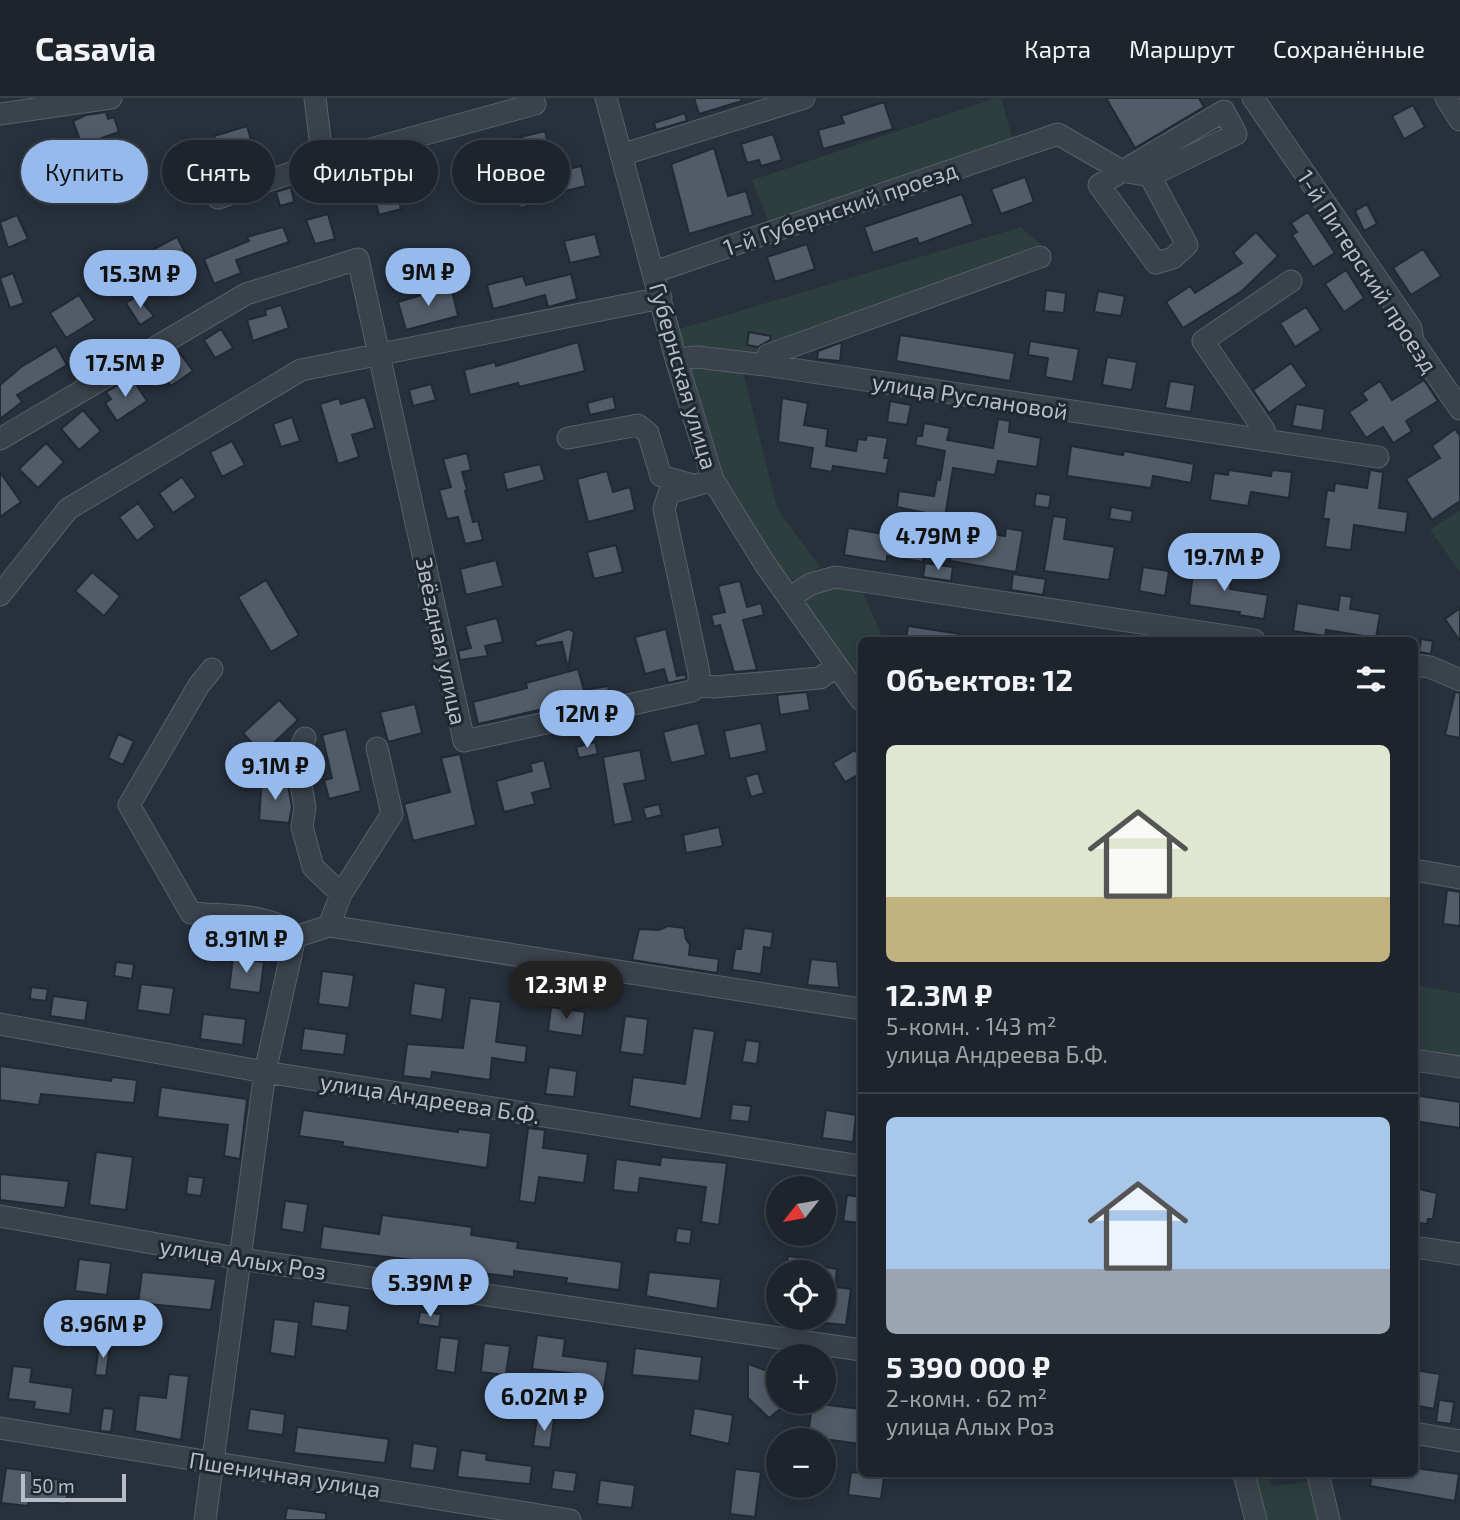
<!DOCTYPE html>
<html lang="ru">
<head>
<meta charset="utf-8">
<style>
  body { margin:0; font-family:"Exo 2",sans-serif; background:#252c34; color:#f1f3f6; height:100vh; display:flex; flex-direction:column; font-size:26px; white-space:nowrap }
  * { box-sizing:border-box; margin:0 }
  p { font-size:23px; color:#a0a4a9 }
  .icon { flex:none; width:38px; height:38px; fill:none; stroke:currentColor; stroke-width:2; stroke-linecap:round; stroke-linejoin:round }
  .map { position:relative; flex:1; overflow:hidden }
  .sheet { position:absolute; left:858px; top:539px; width:560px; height:840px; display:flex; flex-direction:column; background:#1d242c; border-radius:10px; box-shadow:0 4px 18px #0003,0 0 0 2px #3b4148 }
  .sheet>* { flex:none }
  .hud { position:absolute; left:21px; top:42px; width:665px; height:63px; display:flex; gap:14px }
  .needle { width:46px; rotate:239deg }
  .tools { position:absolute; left:766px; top:1078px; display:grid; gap:14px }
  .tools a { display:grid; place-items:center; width:70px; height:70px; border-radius:50%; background:#1d242c; box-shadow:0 4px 18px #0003,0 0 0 2px #3b4148; font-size:35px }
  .scale { position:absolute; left:21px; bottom:18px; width:105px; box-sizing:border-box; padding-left:7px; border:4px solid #b6bdc7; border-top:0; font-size:19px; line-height:24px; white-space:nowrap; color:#b6bdc7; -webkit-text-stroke:5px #1f2730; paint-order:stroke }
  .price { position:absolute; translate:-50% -60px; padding:0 16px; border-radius:24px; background:#96baec; color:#111; font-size:23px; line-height:46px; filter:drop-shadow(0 2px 4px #0008) }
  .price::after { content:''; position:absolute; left:50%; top:42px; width:21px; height:16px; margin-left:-10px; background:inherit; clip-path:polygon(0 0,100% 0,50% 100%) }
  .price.selected { background:#222; color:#fff }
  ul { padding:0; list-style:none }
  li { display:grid; align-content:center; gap:14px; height:371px; padding:0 28px }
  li+li { border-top:2px solid #3b4148 }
  li span { display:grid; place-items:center; height:217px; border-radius:10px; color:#555 }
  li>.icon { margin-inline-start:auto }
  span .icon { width:126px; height:126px; fill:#fffc; stroke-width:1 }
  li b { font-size:30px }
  h2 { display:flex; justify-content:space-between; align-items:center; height:84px; padding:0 28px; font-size:30px }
  .tag { padding:0 24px; border-radius:32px; background:#1d242c; box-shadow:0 4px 18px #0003,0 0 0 2px #3b4148; font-size:24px; line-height:63px }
  .tag.selected { background:#96baec; color:#111 }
  header { display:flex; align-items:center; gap:42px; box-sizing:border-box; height:98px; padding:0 35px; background:#1d242c; border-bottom:2px solid #3b4148 }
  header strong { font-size:33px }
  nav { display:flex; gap:38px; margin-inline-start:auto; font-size:24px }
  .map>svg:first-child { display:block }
</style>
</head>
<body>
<header>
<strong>Casavia</strong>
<nav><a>Карта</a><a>Маршрут</a><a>Сохранённые</a></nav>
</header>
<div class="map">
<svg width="1460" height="1422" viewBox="0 0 1460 1422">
  <rect width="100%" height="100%" fill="#27303b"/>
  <!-- green -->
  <path fill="#2c3e3e" d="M996 0H1001L1014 46 770 128 752 82Z
    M1021 129 1048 153 758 259 689 251 683 244 679 231Z
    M694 268 742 270 777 410 820 469C808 478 800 484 785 481L722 379 689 274Z
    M1460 412V474L1430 432Z
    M836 487 861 491 884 542H861V588L805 506 808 498Z
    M1414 887 1460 895V962L1414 955Z
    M1255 1376H1269L1272 1388 1326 1381 1336 1422H1266Z"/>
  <!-- building -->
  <path fill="#525b68" stroke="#212932" stroke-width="2" d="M694 0H741L742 3 699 16Z
    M1106 0H1199L1204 9 1135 50Z
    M884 4 893 31 823 51 818 32 844 25 841 18Z
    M1413 7 1425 29 1404 41 1392 18Z
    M106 14 108 21 114 19 119 34 82 47 73 23 86 17Z
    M685 15 687 23 656 32 654 25Z
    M247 28 257 62 219 74 214 58 220 56 214 38Z
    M545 33 555 74 581 68 586 88 561 94 562 99 520 110 515 88 521 87 509 42Z
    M773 36 782 62 761 68 759 62 747 65 741 46Z
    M714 50 728 98 746 93 753 117 689 136 671 66Z
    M489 51 496 79 468 86 461 58Z
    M1025 79 1034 104 1001 116 991 91Z
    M394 83 401 111 379 117 372 89Z
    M291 89 294 104 280 108 276 94Z
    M962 96 973 126 919 146 917 140 873 155 864 129Z
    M1367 106 1377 126 1364 133 1355 113Z
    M1308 114 1335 155 1313 169 1292 137 1297 134 1291 125Z
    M328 116 335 141 315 146 306 122Z
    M17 117 28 141 8 150 0 124Z
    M283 129 289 144 236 162 241 175 214 186 204 161 249 143 247 139Z
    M1256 134 1278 158 1242 193 1183 230 1166 204 1190 188 1195 195 1242 165 1233 155Z
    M595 136 601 158 570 165 564 143Z
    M177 139 188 160 164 173 152 152Z
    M807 146 815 171 775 184 767 159Z
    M1423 151 1441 178 1411 197 1393 170Z
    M1346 172 1364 200 1344 214 1325 186Z
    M13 175 24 205 10 210 0 180Z
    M571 176 577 201 548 209 545 197 493 211 487 187 523 178 526 187Z
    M451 188 458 218 406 232 398 204Z
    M1046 192 1066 195 1064 215 1044 213Z
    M1098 193 1125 198 1121 218 1094 214Z
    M79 197 95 222 66 240 50 215Z
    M137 198 154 218 140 227 126 205Z
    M281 207 289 230 253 243 247 222 266 217 265 212Z
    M1306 209 1321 232 1295 249 1280 225Z
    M221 231 233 250 215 260 204 242Z
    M749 234 771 238 770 242 758 249 747 247Z
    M900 237 1015 255 1010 283 896 263Z
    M1030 243 1079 251 1073 284 1045 279 1048 260 1028 257Z
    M578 244 585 273 519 289 518 285 470 297 464 272 495 264 496 268Z
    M842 244 840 263 817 261 818 253Z
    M56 248 67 267 17 297 22 304 0 321V287L21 269Z
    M96 251 103 262 83 275 76 264Z
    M179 254 193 273 171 288 157 269Z
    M1107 259 1137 264 1132 292 1102 287Z
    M1291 265 1307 288 1269 315 1253 292Z
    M131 279 147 303 117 323 105 305 111 301 106 294Z
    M1424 282 1438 303 1406 323 1412 333 1393 345 1383 329 1366 340 1349 314 1367 302 1362 295 1380 283 1392 302Z
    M1170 283 1195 287 1191 314 1165 310Z
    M431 286 436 302 413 308 409 292Z
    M613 298 616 311 590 317 587 305Z
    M365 299 375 330 352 337 359 359 338 366 320 306 339 300 341 306Z
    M782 300 808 305 804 327 828 331 826 348 856 353 858 341 866 342 867 337 888 340 884 360H889L886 376 833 368 832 374 810 370 813 350 778 344Z
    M890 303 911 307 907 327 887 324Z
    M1296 306 1325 311 1322 333 1292 328Z
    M83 312 101 333 79 352 61 331Z
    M292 319 300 343 281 349 273 326Z
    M998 321 1010 323 1009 334 1041 340 1037 369 998 363 995 377 953 370 945 419 897 409 899 393 934 398 937 381 940 382 945 353 915 347 917 338H922L924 325 950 330 947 342 993 350Z
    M1455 331 1460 338V403L1432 422 1406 381 1440 360 1432 348Z
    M232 343 245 367 222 379 210 354Z
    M46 345 64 364 38 390 19 371Z
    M1071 348 1123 357 1124 353 1194 366 1191 385 1153 378 1151 390 1067 378Z
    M467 355 471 372 462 374 467 392 465 393 473 424 478 423 483 442 465 446 458 419 447 421 439 392 451 389 443 361Z
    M540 366 545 382 507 392 503 375Z
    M1229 372 1271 378 1272 372 1292 374 1289 400 1251 394 1248 408 1210 402 1214 375 1228 377Z
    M1370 372 1383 374 1379 410 1408 414 1405 435 1354 427 1351 452 1325 449 1329 421H1323L1327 392 1334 393 1335 385 1367 390Z
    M607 373 613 394 630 389 635 412 588 424 577 381Z
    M0 374 21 404 0 419Z
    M182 379 196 399 173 415 159 395Z
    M1036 395 1051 397 1049 410 1034 408Z
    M138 405 155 429 137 443 119 419Z
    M1111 409 1133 413 1131 424 1109 421Z
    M957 418 971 421 969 432 1005 438 1006 430 1023 433 1016 474 950 463Z
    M1053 418 1067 420 1064 441 1115 449 1109 482 1044 473Z
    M848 430 896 438 897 431 927 436 923 464 887 458V464L844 457Z
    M1247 446 1260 449 1255 471 1242 469Z
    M616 447 623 474 594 481 587 454Z
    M496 462 503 488 466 497 460 471Z
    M925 465 953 469 951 483 923 479Z
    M1194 467 1232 471 1230 491 1268 497 1264 521 1239 517 1240 514 1189 507Z
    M1143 469 1169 473 1165 498 1139 493Z
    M92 474 120 498 104 518 75 493Z
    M1013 476 1046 481 1043 497 1011 492Z
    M266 482 299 537 271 554 238 499Z
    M740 483 747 509 761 505 764 517 743 522 757 572 734 574 720 527 714 529 711 517 725 514 718 488Z
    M1340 497 1352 499 1350 511 1380 516 1376 540 1326 532 1325 538 1293 533 1297 505 1338 512Z
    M1460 510V543L1445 521Z
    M497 520 503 544 485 548 488 558 460 562 458 553 471 550 465 528Z
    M908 528 960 536V542H906Z
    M569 531 574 534 568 571 562 544 536 548 535 543Z
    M666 531 677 578 686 576V581L668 585 664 571 645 576 635 539Z
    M1421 541 1433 543 1431 556 1419 554Z
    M578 571 584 592 608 588 609 596 478 626 473 604 527 590 526 585Z
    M807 594 810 612 780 617 777 597Z
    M1455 594 1460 595V640L1445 637Z
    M279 602 298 622 262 656 243 635Z
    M415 606 422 635 388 644 380 614Z
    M698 625 706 657 671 665 663 634Z
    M761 625 767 653 730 661 724 633Z
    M346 631 361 693 329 701 324 682 332 680 322 637Z
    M118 636 134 643 123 667 108 660Z
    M595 644 598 656 579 660 576 649Z
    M640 652 646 682 624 686 633 723 614 727 603 659Z
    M855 652 861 662V675L845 684 833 665Z
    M460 656 476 727 413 743 404 706 450 694 441 660Z
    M544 662 551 690 532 695 535 706 504 714 496 683 532 673 530 666Z
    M758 675 764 695 751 699 745 679Z
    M262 681 287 683 292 709 289 725 259 722Z
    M659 706 662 717 646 721 643 710Z
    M719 729 723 748 686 755 683 737Z
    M1447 792 1460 794V828L1443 826Z
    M668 828 684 830 686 841 690 847 689 857 719 861 717 875 632 862 639 831 659 832Z
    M744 830 773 834 771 850 764 849 761 876 732 872 735 851H741Z
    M233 860 264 864 260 895 229 891Z
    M811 861 837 864 839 890 807 887Z
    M116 864 134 866 132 881 114 878Z
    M322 873 354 877 349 910 318 906Z
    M414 885 446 890 442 922 410 917Z
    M141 886 174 890 170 917 137 912Z
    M31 889 48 891 46 903 30 901Z
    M53 898 88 903 85 923 50 918Z
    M470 900 501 904 496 944 527 948 525 965 492 960 490 982 432 974 431 981 403 978 407 946 463 950Z
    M551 909 585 914 582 938 548 933Z
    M203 916 246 921 243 947 200 941Z
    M625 918 648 921 644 957 620 954Z
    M304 930 347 936 344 957 301 952Z
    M693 930 715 933 701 1021 629 1008 633 979 685 986Z
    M746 942 760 944 757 966 742 964Z
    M0 968 111 983 112 979 137 982 134 1005 41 996 39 1007 0 1002Z
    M549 969 577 973 574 999 545 996Z
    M161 989 247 1001 240 1061 224 1058 228 1027 157 1019Z
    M1414 997 1460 1004V1030L1414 1023Z
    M732 1006 751 1008 749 1024 730 1022Z
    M303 1012 458 1034V1031L491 1035 487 1070 342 1048 343 1044 299 1038Z
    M826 1012 856 1017 853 1044 822 1040Z
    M528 1030 545 1032 543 1050 588 1056 584 1085 539 1079 535 1105 519 1103Z
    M96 1054 133 1059 126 1112 89 1107Z
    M661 1059 727 1065 719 1127 701 1124 706 1089 640 1080 638 1095 613 1092 616 1061 660 1067Z
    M0 1076 69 1083 65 1110 0 1102Z
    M188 1078 204 1080 201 1098 186 1096Z
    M1414 1090 1437 1095 1433 1121H1428L1427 1126 1414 1124Z
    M847 1097 861 1099V1125L843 1123Z
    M285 1103 308 1106 304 1135 281 1131Z
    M382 1117 472 1129 471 1137 518 1144 517 1150 622 1164 619 1192 566 1185 567 1180 514 1173V1179L481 1175 482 1170 320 1151 323 1128 379 1136Z
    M677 1130 692 1132 690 1146 675 1144Z
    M788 1158 810 1161 808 1174H786Z
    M79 1161 111 1165 107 1197 75 1193Z
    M824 1169 837 1171 835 1189 851 1191 846 1227 824 1225Z
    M142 1174 216 1181 211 1212 138 1205Z
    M649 1174 721 1181 717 1211 646 1198Z
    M314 1203 350 1208 347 1233 311 1228Z
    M420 1214 441 1216 439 1229 418 1226Z
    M274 1221 299 1224 295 1259 270 1255Z
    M537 1237 565 1241 563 1258 608 1264 604 1291 575 1287 576 1276 532 1271Z
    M440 1239 459 1241 455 1275 436 1272Z
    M484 1245 510 1248 506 1277 481 1274Z
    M99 1247 110 1248 106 1278 95 1277Z
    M635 1250 702 1259 699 1283 632 1277Z
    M748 1266 773 1275 779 1284V1304H789L769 1320 748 1300Z
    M13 1268 32 1270 30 1284 73 1290 70 1316 34 1311 35 1304 8 1301Z
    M1414 1272 1440 1276 1434 1311 1414 1307Z
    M169 1276 189 1278 181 1342 135 1333 139 1297 166 1300Z
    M509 1296 535 1299 533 1311 508 1308Z
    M1439 1302 1454 1304 1451 1326 1436 1324Z
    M812 1305 861 1311V1346L808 1339Z
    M103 1310 114 1311 111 1334 100 1333Z
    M694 1310 733 1317 729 1346 690 1337Z
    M250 1311 285 1316 283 1337 247 1332Z
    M537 1320 554 1322 550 1350 533 1348Z
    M297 1329 389 1341 385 1365 294 1355Z
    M413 1345 438 1349 434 1373 410 1370Z
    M461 1352 487 1356 486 1362 532 1368 530 1386 457 1379Z
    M6 1370 32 1373V1378L69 1383 66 1406 29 1402 28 1408 1 1405Z
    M1414 1370 1459 1376 1455 1403 1370 1388 1372 1376H1414Z
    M735 1371 761 1374 755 1419 730 1416Z
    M554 1372 577 1375 574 1394 551 1391Z
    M851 1374 884 1378 881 1401 848 1397Z
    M600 1382 635 1387 632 1410 597 1406Z
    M287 1410 326 1415V1422H285Z"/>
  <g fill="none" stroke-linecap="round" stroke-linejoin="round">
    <!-- minor casing -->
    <g stroke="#586069" stroke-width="23">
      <path id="minor" d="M315 0 323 64 535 6
        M606 0 676 261 713 382 765 466 861 602
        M1253 0 1411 230 1413 243 1460 311
        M1446 0 1460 22
        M0 16 111 0
        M621 57 804 0
        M218 100 323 64
        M654 174 1058 36 1122 73 1150 78 1236 36 1224 13 1099 87 1156 165 1173 160 1187 147 1150 78
        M676 261 697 259 765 267 1378 359
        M765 267 768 257 1040 159
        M568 340 638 327 648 335 661 378 693 387
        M0 341 246 196 358 161 464 643 692 593 699 587V575L664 411 669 395 713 382
        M1263 342 1264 332 1203 243 1291 183
        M0 497 68 411 301 272 661 200
        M789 500 811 486 835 479 1254 542
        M1414 567 1430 569 1460 582
        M212 571 199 587 129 707 191 815C223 818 274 814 295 839
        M699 587 714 589 820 580 837 568
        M305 640 296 659 305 709 302 729 313 769 341 796
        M1414 772 1460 780
        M329 828 341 796 392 716 377 650
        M295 839 329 828 861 911
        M0 926 265 974 861 1068
        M1414 962 1460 969
        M0 1118 242 1161 861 1252
        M1414 1149 1460 1156
        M0 1330 570 1422
        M1414 1335 1460 1343
        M1244 1376 1256 1422
        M1318 1376 1329 1422
        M205 1422 265 974 295 839"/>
    </g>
    <!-- minor -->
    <use href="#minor" stroke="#3a424b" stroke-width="21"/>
  </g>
  <g text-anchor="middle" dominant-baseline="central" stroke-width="6" stroke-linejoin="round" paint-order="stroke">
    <!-- street labels -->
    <g font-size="23" fill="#b6bdc7" stroke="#1f2730">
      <text transform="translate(840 110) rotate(-19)">1-й Губернский проезд</text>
      <text transform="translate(1368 173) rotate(57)">1-й Питерский проезд</text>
      <text transform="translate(684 278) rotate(74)">Губернская улица</text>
      <text transform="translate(970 298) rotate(9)">улица Руслановой</text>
      <text transform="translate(442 543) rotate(78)">Звёздная улица</text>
      <text transform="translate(430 1000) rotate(9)">улица Андреева Б.Ф.</text>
      <text transform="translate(243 1160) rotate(9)">улица Алых Роз</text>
      <text transform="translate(285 1376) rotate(9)">Пшеничная улица</text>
    </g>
  </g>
</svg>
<div class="tools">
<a><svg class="needle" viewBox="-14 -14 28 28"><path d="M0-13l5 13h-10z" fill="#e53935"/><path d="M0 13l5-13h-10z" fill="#a0a4a9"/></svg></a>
<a><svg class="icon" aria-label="locate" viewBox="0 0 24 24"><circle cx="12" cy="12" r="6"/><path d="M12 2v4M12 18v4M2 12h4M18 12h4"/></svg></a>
<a>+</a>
<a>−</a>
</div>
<div class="scale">50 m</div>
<b class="price" style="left:428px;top:210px">9M ₽</b>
<b class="price" style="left:140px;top:212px">15.3M ₽</b>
<b class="price" style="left:125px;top:301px">17.5M ₽</b>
<b class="price" style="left:938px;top:474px">4.79M ₽</b>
<b class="price" style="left:1224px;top:495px">19.7M ₽</b>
<b class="price" style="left:587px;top:652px">12M ₽</b>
<b class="price" style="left:275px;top:704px">9.1M ₽</b>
<b class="price" style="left:246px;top:877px">8.91M ₽</b>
<b class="price selected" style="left:566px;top:923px">12.3M ₽</b>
<b class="price" style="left:430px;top:1221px">5.39M ₽</b>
<b class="price" style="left:103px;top:1262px">8.96M ₽</b>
<b class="price" style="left:544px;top:1335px">6.02M ₽</b>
<div class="hud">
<a class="tag selected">Купить</a>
<a class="tag">Снять</a>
<a class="tag">Фильтры</a>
<a class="tag">Новое</a>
</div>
<section class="sheet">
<h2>Объектов: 12<svg class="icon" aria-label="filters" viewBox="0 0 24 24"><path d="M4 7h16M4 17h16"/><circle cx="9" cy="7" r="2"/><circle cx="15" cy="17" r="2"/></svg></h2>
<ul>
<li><span style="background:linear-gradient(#dfe7d0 70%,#c2b280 0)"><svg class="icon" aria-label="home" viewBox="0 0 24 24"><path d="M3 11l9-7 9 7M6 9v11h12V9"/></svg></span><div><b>12.3M ₽</b><p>5-комн. · 143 m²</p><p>улица Андреева Б.Ф.</p></div></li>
<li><span style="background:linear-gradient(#a9c7e8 70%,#9aa5b1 0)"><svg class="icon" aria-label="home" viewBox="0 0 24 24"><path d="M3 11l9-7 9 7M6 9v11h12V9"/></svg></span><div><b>5 390 000 ₽</b><p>2-комн. · 62 m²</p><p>улица Алых Роз</p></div></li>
</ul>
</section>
</div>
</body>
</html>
